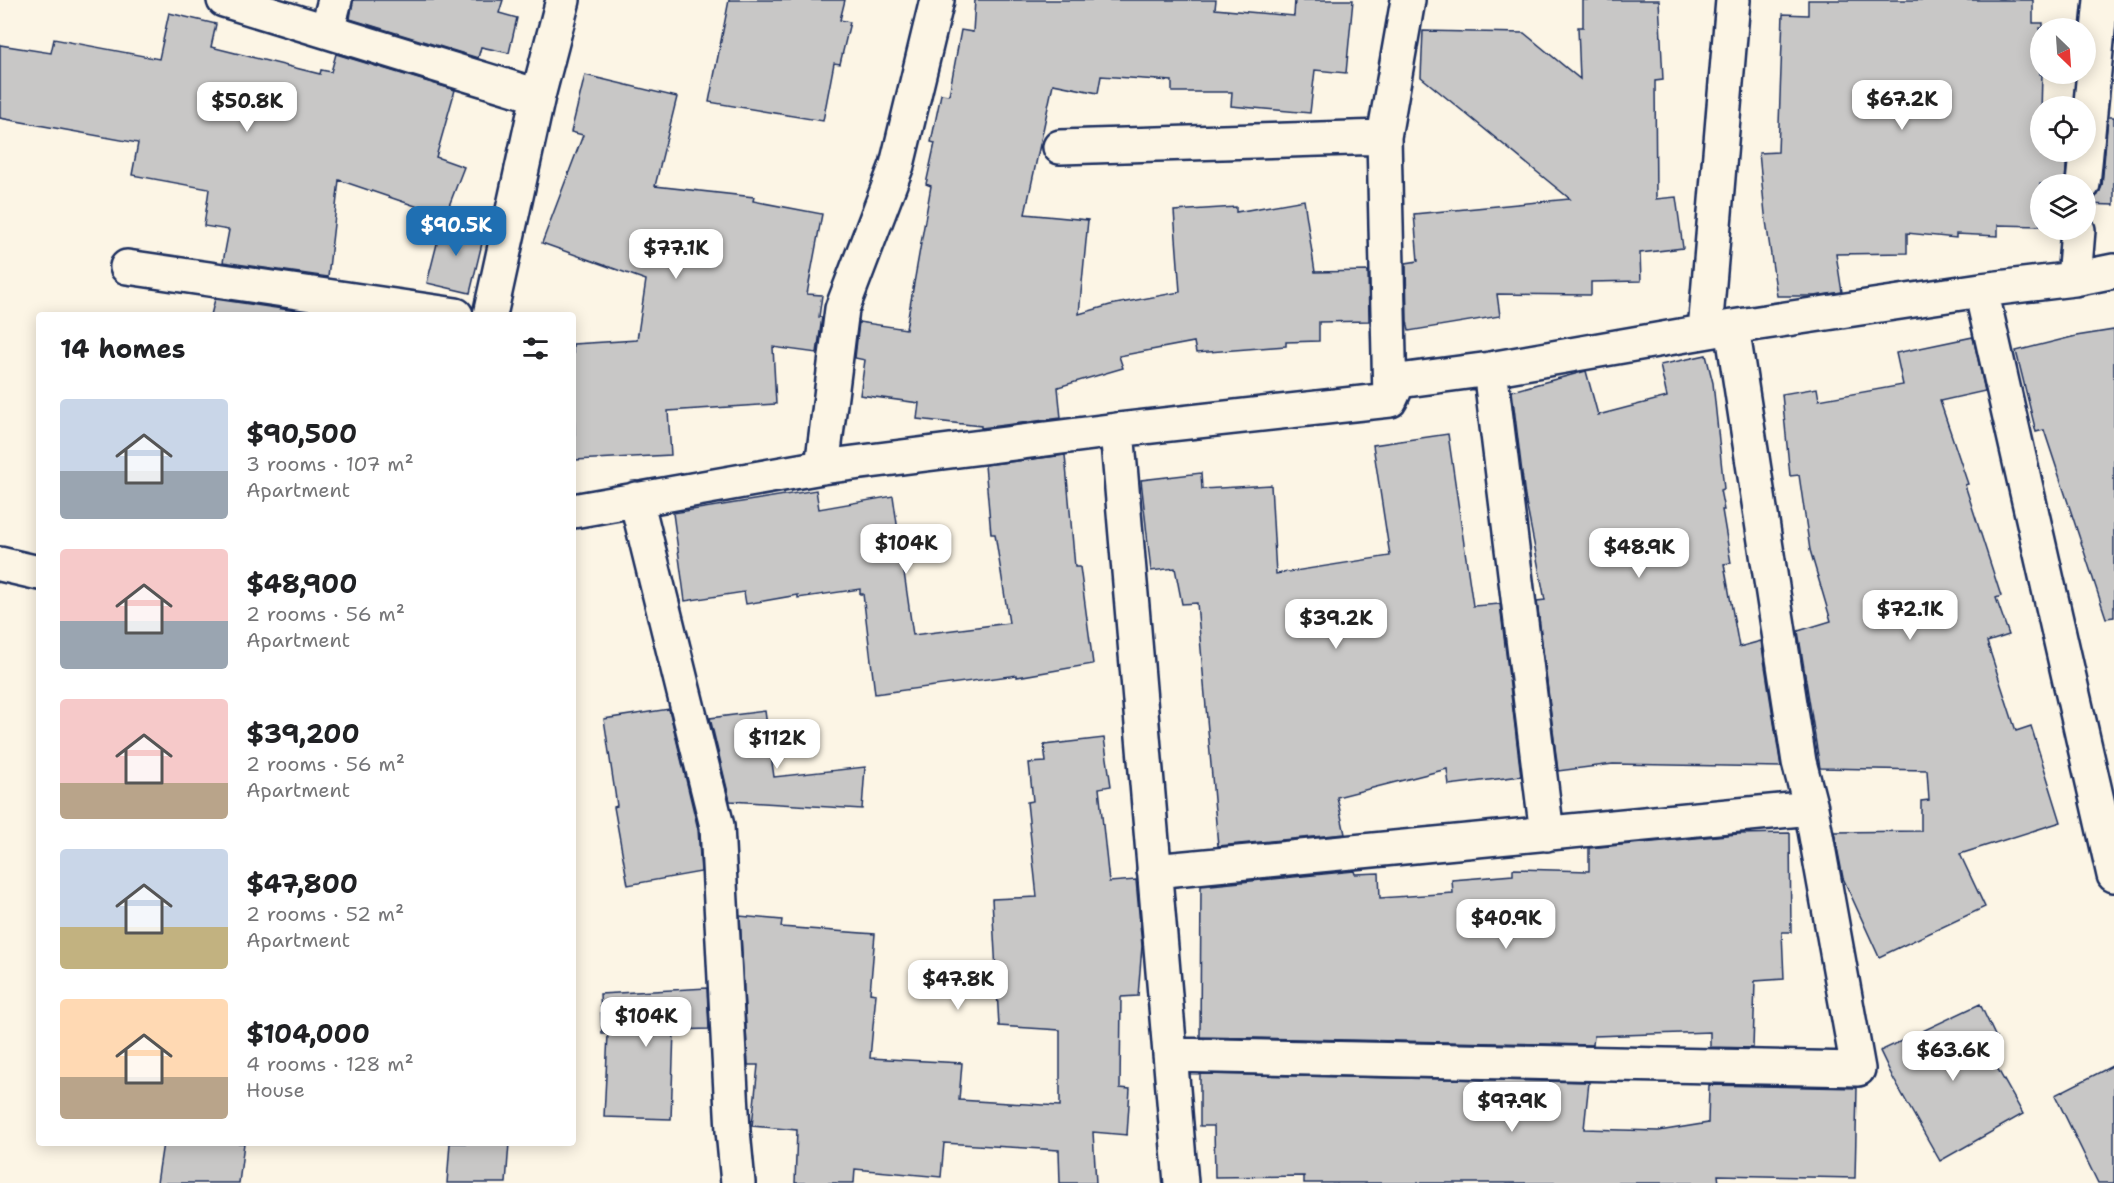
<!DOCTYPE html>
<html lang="en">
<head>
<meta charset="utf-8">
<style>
  body { margin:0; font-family:"Shantell Sans",sans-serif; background:#f6f6f6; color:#202124; height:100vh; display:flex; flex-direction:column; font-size:22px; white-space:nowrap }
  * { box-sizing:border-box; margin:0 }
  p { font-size:20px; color:#757577 }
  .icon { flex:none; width:33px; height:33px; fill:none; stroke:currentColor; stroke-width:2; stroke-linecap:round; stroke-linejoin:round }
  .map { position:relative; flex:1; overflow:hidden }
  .panel { position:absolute; left:36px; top:312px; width:540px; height:834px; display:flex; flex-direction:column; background:#fff; border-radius:6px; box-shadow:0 3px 15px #0003 }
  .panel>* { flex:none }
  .needle { width:39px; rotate:155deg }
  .controls { position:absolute; left:2030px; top:18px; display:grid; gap:12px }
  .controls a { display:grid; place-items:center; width:66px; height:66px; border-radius:50%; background:#fff; box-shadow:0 3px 15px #0003; font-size:30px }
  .price { position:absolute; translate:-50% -51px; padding:0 14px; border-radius:12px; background:#fff; color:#222; font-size:20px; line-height:39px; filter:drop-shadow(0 2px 3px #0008) }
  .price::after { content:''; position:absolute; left:50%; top:36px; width:18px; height:14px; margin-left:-9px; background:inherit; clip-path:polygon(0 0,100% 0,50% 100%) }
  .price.selected { background:#1f6fb2; color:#fff }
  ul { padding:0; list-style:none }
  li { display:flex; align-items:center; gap:18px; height:150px; padding:0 24px }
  li span { display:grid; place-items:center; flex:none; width:168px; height:120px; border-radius:6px; color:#555 }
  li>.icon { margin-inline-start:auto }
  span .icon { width:72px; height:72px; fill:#fffc; stroke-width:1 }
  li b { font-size:26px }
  h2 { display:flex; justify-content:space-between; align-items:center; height:72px; padding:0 24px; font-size:26px }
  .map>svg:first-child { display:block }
</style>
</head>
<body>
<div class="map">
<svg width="2114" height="1183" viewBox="0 0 2114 1183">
  <rect width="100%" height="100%" fill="#fcf5e5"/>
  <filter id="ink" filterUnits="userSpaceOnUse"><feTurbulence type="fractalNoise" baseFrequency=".0167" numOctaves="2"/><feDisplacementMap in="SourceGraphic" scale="12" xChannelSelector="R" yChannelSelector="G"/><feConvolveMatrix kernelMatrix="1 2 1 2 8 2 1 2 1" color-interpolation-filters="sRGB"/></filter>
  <g filter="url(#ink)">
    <!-- building -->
    <path fill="#c8c7c6" stroke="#1b2f5e" stroke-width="1.5" d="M353 0H503L499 13 517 18 509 53 481 47 478 58 350 19Z
      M729 0H845L840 20 850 22 840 64 834 63 823 121 709 102Z
      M975 0H1216L1215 9 1294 16 1295 0H1353L1346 73 1315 70 1310 113 1231 106 1232 92H1172V81L1101 76 1098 93 1053 84 1025 214 1088 220 1079 314 1110 305 1180 292 1174 211 1236 207V212L1304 200 1315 272 1368 271 1369 321 1319 322V341L1286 342V346L1196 353 1194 342 1119 356 1123 368 1058 387 1061 418 981 428V426L917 419 919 403 860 395 865 360 855 358 859 322 906 329 931 186 926 184 935 143 931 142 941 94 949 95 961 30 973 32Z
      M1583 0H1659L1663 80 1655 81 1656 199 1676 197 1683 248 1640 253 1641 281 1591 282V295L1497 294 1500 316 1409 331 1407 321 1406 263 1418 261 1414 214 1570 199 1421 77 1423 31 1524 33 1580 79 1578 27H1583Z
      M1808 0H2033V23H2043V28H2040V74H2042L2040 152H2067L2065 184H2040V226L1998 225V236L1956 234V238L1907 233V253L1836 254 1842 292 1815 296H1777L1765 214 1759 153 1778 152 1783 14 1808 15Z
      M169 13 216 24 211 47 320 74 321 70 331 72 336 54 455 90 436 157 464 167 445 216 339 180 328 277 223 262 229 230 204 226 209 189 132 175 138 143 0 118V45L51 53 54 39 159 59Z
      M585 75 677 97 655 186 754 197 753 201 822 214 807 294 822 295 819 317H822L817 353 773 347 776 404 668 411 671 455 575 460 573 344 637 340 646 280 542 243 583 135 571 132Z
      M2108 117H2114V205L2085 204 2098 195 2102 186Z
      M443 220 485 231 470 293 427 283Z
      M215 299 323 315H211Z
      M2114 330V617L2106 618 2044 430 2036 432 2016 351 2076 336Z
      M1973 337 1985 391 1940 401 1968 484 1965 485 2001 596 1996 598 2009 635 1987 642 2016 731 2031 726 2061 822 1960 854 1985 907 1879 957 1843 878 1834 832 1921 831V801L1929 800 1927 770 1820 768 1798 631 1831 621 1810 550 1799 475 1790 476 1782 394 1817 388 1819 400 1903 385 1896 353Z
      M1706 355 1713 383 1724 489 1720 490 1724 510H1722L1731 563 1724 564 1739 647 1761 641 1781 767 1613 764 1558 771 1537 601 1545 600 1525 497 1512 391 1586 371 1598 415 1667 397 1660 365Z
      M1448 434 1473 606 1500 604 1521 776 1449 785 1447 769 1337 797 1345 834 1218 846 1197 603 1182 604 1175 568 1151 571 1141 480 1201 473 1202 489 1271 485 1276 574 1390 556 1373 445Z
      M1065 455 1075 567H1080L1093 664 1017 677V675L875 694 863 594H860V589L798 598V595L746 604 744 592 685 601 673 513 816 490 819 509 893 496 913 635 1009 623 995 534H991L985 465Z
      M669 709 698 829 701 872 628 885 614 807 617 806 604 719Z
      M765 711 774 777 865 767 862 809 730 801 710 718Z
      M1104 738 1111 786 1099 788 1109 882 1136 880 1142 946 1138 996 1121 997 1120 1088 1130 1089 1127 1135 1093 1132 1096 1183H1060L1059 1150 944 1143 941 1177 855 1169 854 1183H795L797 1130 752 1126 758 1065H748L740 916 782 920 781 927 875 934 870 993 876 994 870 1058 962 1063 959 1100 1060 1106V1030L999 1026 992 899 1037 897 1027 802 1033 801 1029 763 1046 762 1044 745Z
      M1790 833 1791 932H1782L1784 979 1755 981 1753 1048 1710 1047V1032L1594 1036 1593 1045 1200 1037 1201 886 1354 871 1355 874 1379 873 1380 898 1453 893 1452 880 1513 875V869L1589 871V848L1738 834Z
      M707 988 709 1029 674 1030 671 1119 604 1117 608 1034H602L600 994Z
      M1980 1004 1998 1042 1986 1048 2023 1114 1940 1161 1893 1078 1880 1051Z
      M2114 1065V1183H2098L2055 1095Z
      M1200 1074 1589 1082 1584 1129 1659 1131 1708 1123 1709 1085 1857 1088 1855 1178 1718 1175 1719 1183H1304V1176L1215 1177 1214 1126H1200Z
      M163 1143H244L239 1183H157Z
      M450 1143H509L506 1183H447Z"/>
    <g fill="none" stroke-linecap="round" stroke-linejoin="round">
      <!-- minor casing -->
      <g stroke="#1b2f5e" stroke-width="38">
        <path id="minor" d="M224 0 538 96
          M327 31 335 0
          M1060 147 1384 137
          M2083 184 2101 0
          M127 267 456 315
          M2074 279 2078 230
          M1981 290 2114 875
          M490 315 538 96 563 0
          M1705 331 1733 0
          M1490 369 1547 834
          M1390 400 1384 137 1408 0
          M1117 430 1181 1183
          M822 467 842 309 897 165 937 0
          M636 499 717 826 733 1131 738 1183
          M573 511 822 467 1117 430 1390 400 1399 381 1490 369 1732 327 1981 290 2074 279 2114 271
          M0 564 39 573
          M1154 871 1811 808
          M1170 1055 1858 1069 1811 808 1799 762 1732 327"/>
      </g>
      <!-- minor -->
      <use href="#minor" stroke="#fcf5e5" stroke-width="33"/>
    </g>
  </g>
</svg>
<div class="controls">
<a><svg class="needle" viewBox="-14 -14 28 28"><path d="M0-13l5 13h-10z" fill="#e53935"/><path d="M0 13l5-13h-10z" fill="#757577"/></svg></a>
<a><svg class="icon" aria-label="locate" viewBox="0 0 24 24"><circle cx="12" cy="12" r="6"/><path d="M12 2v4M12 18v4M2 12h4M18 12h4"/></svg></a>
<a><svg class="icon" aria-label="layers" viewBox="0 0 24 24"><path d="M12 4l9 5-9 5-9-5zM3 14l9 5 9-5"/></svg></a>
</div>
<b class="price" style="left:1902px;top:131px">$67.2K</b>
<b class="price" style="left:247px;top:133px">$50.8K</b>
<b class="price selected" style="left:456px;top:257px">$90.5K</b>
<b class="price" style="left:676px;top:280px">$77.1K</b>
<b class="price" style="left:906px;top:575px">$104K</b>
<b class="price" style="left:1639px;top:579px">$48.9K</b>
<b class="price" style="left:1910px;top:641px">$72.1K</b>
<b class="price" style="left:1336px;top:650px">$39.2K</b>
<b class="price" style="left:777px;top:770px">$112K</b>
<b class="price" style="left:1506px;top:950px">$40.9K</b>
<b class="price" style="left:958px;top:1011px">$47.8K</b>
<b class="price" style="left:646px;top:1048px">$104K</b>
<b class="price" style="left:1953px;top:1082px">$63.6K</b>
<b class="price" style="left:1512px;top:1133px">$97.9K</b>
<section class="panel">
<h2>14 homes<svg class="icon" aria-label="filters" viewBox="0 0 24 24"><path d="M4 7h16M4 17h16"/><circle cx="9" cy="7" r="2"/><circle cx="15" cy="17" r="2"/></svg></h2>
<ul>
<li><span style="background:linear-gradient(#c9d6e8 60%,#9aa5b1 0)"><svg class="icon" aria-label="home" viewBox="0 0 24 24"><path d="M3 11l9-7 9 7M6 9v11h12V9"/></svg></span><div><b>$90,500</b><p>3 rooms · 107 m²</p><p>Apartment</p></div></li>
<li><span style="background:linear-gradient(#f6c9c9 60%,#9aa5b1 0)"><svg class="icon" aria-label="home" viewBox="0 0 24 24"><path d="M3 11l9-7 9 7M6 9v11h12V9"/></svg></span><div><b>$48,900</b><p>2 rooms · 56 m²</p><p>Apartment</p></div></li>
<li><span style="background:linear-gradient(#f6c9c9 70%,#b9a48a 0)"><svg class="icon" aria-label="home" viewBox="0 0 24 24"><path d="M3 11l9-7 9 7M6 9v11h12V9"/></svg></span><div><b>$39,200</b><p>2 rooms · 56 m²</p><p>Apartment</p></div></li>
<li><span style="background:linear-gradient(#c9d6e8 65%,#c2b280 0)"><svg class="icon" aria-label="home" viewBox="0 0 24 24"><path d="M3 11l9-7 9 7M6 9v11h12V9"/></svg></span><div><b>$47,800</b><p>2 rooms · 52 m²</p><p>Apartment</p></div></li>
<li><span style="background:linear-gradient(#ffd9b3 65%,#b9a48a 0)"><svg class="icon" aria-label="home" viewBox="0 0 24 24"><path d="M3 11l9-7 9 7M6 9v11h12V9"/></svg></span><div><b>$104,000</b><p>4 rooms · 128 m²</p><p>House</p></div></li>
</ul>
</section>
</div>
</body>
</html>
